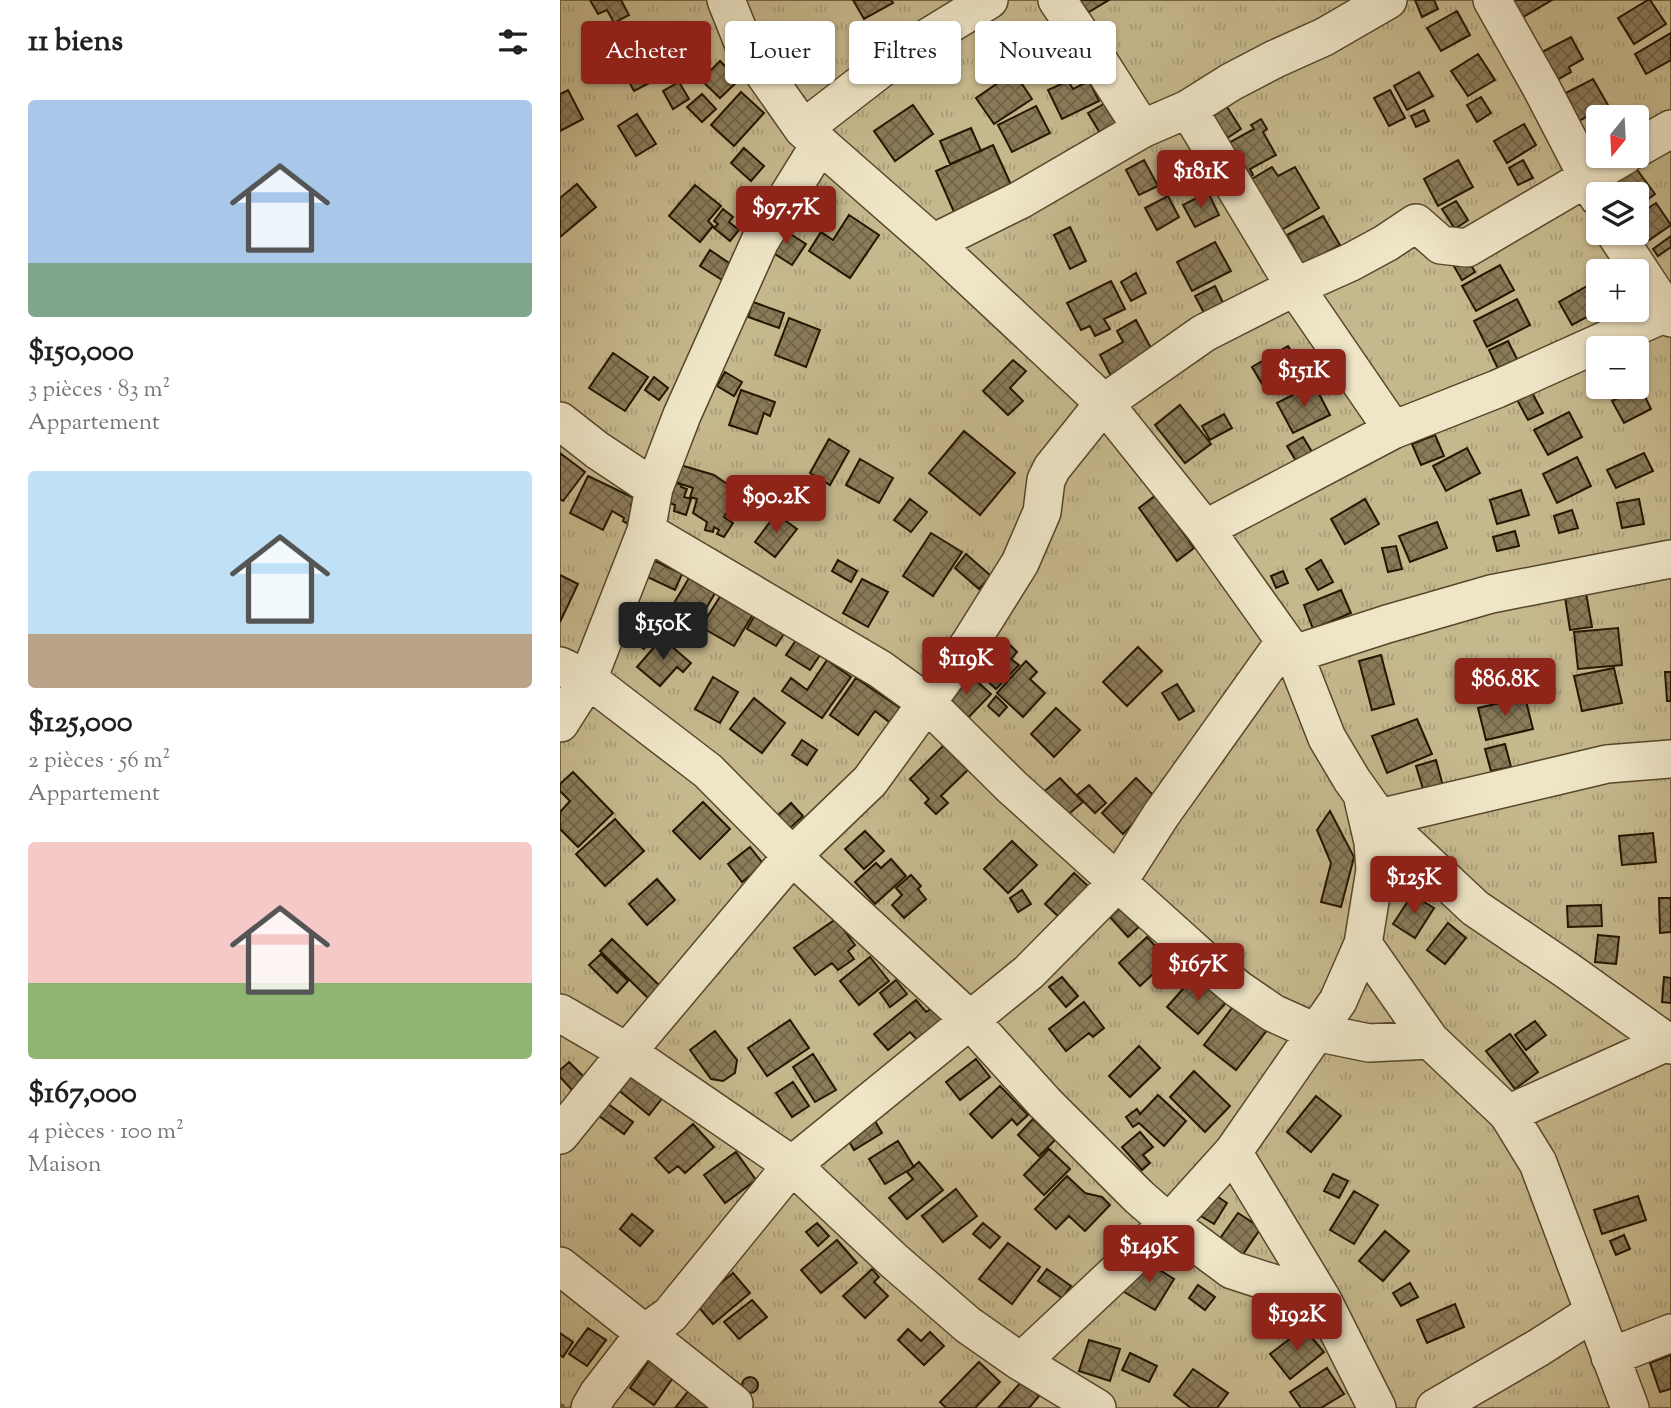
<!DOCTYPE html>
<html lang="fr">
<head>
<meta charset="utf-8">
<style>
  body { margin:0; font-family:"Sorts Mill Goudy",serif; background:#f2f2f2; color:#202124; height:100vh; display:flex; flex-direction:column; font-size:26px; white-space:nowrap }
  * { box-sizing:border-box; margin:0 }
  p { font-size:23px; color:#757577 }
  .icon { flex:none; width:38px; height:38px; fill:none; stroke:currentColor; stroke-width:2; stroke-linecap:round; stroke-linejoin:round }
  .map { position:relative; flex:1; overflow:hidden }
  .side { display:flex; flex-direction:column; background:#fff; width:560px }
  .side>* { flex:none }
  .guide { position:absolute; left:21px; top:21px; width:665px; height:63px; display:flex; gap:14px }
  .needle { width:46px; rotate:198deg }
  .controls { position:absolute; left:1026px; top:105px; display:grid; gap:14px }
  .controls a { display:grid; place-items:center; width:63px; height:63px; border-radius:7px; background:#fff; box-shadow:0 2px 5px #0004; font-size:35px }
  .price { position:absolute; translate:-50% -60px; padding:0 16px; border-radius:7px; background:#8f2418; color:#fff; font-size:23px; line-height:46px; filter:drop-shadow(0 2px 4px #0008) }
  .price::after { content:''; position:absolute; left:50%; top:42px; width:21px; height:16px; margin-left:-10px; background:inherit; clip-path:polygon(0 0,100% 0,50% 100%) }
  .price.active { background:#222; color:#fff }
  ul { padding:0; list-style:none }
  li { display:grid; align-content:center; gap:14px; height:371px; padding:0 28px }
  li span { display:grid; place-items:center; height:217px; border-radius:7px; color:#555 }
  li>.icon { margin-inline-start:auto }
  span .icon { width:126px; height:126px; fill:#fffc; stroke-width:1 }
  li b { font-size:30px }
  h2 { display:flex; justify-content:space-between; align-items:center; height:84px; padding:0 28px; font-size:30px }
  .pill { padding:0 24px; border-radius:7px; background:#fff; box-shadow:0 2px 5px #0004; font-size:24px; line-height:63px }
  .pill.active { background:#8f2418; color:#fff }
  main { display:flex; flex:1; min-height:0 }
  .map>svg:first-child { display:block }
</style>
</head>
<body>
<main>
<section class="side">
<h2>11 biens<svg class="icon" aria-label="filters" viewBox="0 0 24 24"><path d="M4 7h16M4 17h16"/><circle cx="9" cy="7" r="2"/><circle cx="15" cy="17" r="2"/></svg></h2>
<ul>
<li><span style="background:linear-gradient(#a9c7e8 75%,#7fa58c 0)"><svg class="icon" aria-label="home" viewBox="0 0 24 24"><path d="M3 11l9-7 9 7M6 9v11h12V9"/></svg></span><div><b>$150,000</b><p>3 pièces · 83 m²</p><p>Appartement</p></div></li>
<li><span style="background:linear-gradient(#bfe0f5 75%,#b9a48a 0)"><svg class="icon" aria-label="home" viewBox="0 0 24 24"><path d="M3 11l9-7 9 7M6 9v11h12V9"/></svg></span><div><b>$125,000</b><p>2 pièces · 56 m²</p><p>Appartement</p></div></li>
<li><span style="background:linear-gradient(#f6c9c9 65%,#8fb573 0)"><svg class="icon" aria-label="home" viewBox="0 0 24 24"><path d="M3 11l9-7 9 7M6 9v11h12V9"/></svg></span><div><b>$167,000</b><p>4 pièces · 100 m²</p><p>Maison</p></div></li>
</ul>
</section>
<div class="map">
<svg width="1111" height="1408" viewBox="0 0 1111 1408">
  <defs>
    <pattern id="park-tufts" width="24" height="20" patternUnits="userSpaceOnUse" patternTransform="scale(1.75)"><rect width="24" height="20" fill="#c6b88d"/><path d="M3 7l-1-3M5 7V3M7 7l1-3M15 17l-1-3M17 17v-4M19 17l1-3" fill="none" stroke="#aa9d78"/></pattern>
    <pattern id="building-cross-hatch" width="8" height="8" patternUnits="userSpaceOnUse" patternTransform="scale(1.75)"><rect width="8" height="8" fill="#8a7b59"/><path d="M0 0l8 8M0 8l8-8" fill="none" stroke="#716447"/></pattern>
  </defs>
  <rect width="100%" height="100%" fill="#e7d9aa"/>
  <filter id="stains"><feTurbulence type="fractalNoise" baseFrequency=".00286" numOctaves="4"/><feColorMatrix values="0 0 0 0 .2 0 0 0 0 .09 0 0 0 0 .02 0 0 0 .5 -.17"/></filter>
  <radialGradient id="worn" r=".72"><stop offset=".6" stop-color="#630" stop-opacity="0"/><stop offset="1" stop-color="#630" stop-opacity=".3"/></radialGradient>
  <!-- park -->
  <path fill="url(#park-tufts)" stroke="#766747" stroke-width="2" fill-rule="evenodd" d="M0 0H1111V1408H0ZM1038 117H1076V156H1038ZM1038 194H1076V233H1038ZM1038 271H1076V310H1038ZM1038 348H1076V387H1038Z"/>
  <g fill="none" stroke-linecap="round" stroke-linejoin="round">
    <!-- stream -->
    <path stroke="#726344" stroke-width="9" d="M0 1408H1"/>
  </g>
  <!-- building -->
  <path fill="url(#building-cross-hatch)" stroke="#251601" stroke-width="2" d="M30 0H61L69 15 54 23 47 10 38 14Z
    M293 0H331L333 3 304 19Z
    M514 0H549L524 15Z
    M855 0H874L878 9 862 17Z
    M949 0H992L960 19Z
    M1088 0H1090L1106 24 1074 44 1058 18Z
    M897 11 910 35 881 51 867 28Z
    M1111 33V60L1086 74 1075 54Z
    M1011 37 1023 59 1009 67 1011 72 997 80 982 52Z
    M99 45 113 71 74 91 60 66Z
    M493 49 505 67 485 79 474 62Z
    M918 54 935 80 908 96 891 71Z
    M160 61 179 80 160 98 141 80Z
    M454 72 472 99 434 124 416 98Z
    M859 72 873 96 847 110 834 86Z
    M1033 79 1048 105 1019 121 1004 94Z
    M508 81 513 89 529 81 539 101 502 119 488 90Z
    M119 82 129 99 113 109 103 91Z
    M8 90 23 119 0 131V94Z
    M830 90 845 118 829 126 814 98Z
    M181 92 204 113 174 146 151 125Z
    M142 94 156 109 142 122 127 107Z
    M921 97 931 113 917 122 907 105Z
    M547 102 562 126 543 138 528 113Z
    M353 105 373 134 335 161 314 131Z
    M476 106 490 133 452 152 438 125Z
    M667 107 681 129 664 140 650 118Z
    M864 110 869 121 856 127 851 116Z
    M77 114 96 144 76 156 58 126Z
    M701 119 707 129 703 132 716 155 690 169 693 175 685 180 665 145 694 129 691 125Z
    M964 124 976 145 947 163 934 141Z
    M411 128 421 151 390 164 380 141Z
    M433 145 452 187 394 212 376 171Z
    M184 148 204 166 191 181 171 163Z
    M584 160 598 186 579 195 566 170Z
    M898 160 913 187 878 206 864 179Z
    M963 160 973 178 958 185 949 168Z
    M712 167 718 176 735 167 759 208 720 231 690 180Z
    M1075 167 1095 194 1076 208V194H1055L1049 185Z
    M17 184 36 207 0 237V198Z
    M135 185 161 206 148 221 153 226 140 242 109 216Z
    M648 192 659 215 635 227 623 205Z
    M608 196 619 217 597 230 585 208Z
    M896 201 908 220 895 229 882 209Z
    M1096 203 1111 225 1085 243 1076 229V216Z
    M163 209 173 217 169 222 179 230 170 241 154 228 158 224 154 221Z
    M289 215 319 235 290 278 249 251 261 232 273 240Z
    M763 216 780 245 743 265 727 235Z
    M510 227 526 261 510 269 494 235Z
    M221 228 246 244 232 265 207 249Z
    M1111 236V247L1098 256 1093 249Z
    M655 242 671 271 632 291 617 262Z
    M150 250 172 265 162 280 140 266Z
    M904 253 915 272 902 280 891 261Z
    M940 265 954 290 916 311 902 286Z
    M576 273 586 293 571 301 561 282Z
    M1038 280V310H1040L1012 325 999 302Z
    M551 281 565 309 544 319 550 329 535 336 530 326 521 330 507 303Z
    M655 286 665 307 646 317 635 296Z
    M957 299 970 325 927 347 914 321Z
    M193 302 224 313 219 328 188 317Z
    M229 318 260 330 246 367 215 355Z
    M576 320 594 354 551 376 540 355 563 342 557 331Z
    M948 341 958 361 939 371 929 350Z
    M728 346 744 373 708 394 692 367Z
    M53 353 88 377 65 411 29 388Z
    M453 360 466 371 450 388 463 401 448 415 423 391Z
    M165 372 182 382 174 396 157 386Z
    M94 377 108 388 99 400 85 390Z
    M754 384 770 415 733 433 717 403Z
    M1080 386 1091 409 1064 423 1052 401Z
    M969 387 983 413 968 420 954 394Z
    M181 390 215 402 210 416 204 413 197 434 169 425Z
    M620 405 651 444 625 463 595 425Z
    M1009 412 1022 437 988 455 974 430Z
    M664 414 672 428 650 440 642 426Z
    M404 431 455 473 420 515 369 473Z
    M875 435 884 456 861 465 852 444Z
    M743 437 752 452 736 461 727 446Z
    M269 439 289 451 270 485 250 473Z
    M907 448 920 473 886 491 873 466Z
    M0 453 25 472 3 501 0 499Z
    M1084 453 1093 471 1056 488 1047 470Z
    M1017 457 1031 486 997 503 983 474Z
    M300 459 333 478 319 503 286 485Z
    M117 464 154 475 180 493 164 517 173 523 164 537 157 534 159 530 154 527 153 532 145 530 147 522 133 513 137 499 130 497 133 488 112 481Z
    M28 476 74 498 71 505 82 510 73 527 63 521 64 518 52 511 43 530 10 513Z
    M112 481 122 485 121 487 127 489 124 497 131 499 126 515 114 511 115 505 105 502Z
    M961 490 969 515 937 524 930 500Z
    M596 495 634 548 617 561 579 508Z
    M192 497 208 503 201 517 186 510Z
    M350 499 367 512 351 532 334 520Z
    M805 499 819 524 785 544 771 519Z
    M1079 499 1084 524 1062 528 1057 503Z
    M1012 510 1018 528 999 533 994 516Z
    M216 514 237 529 215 557 195 542Z
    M877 522 887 548 850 562 839 536Z
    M955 531 959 546 937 551 933 537Z
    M371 533 402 552 373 596 343 576Z
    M836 546 842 569 828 572 822 548Z
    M406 554 431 576 419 589 395 568Z
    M89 558 122 574 115 590 81 574Z
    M278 560 297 571 291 582 272 571Z
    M761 560 773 582 758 590 746 569Z
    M723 571 728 583 716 588 711 576Z
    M0 575 18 584 0 622Z
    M129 578 155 593 137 624 111 608Z
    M302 579 328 592 308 627 283 613Z
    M781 590 791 613 753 629 744 605Z
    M1026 593 1032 627 1010 630 1005 597Z
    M161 595 193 614 174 646 141 627Z
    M195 615 225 632 216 646 187 629Z
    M77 623 94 636 84 649 67 637Z
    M1058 628 1062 665 1018 669 1014 632Z
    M102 638 131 663 123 672 117 667 100 686 77 667Z
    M236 640 260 655 250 670 226 655Z
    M434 643 443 651 449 644 457 652 451 659 459 665 436 689 412 667Z
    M578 647 602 671 567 706 543 682Z
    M821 655 834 704 812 710 799 661Z
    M267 660 291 677 262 718 222 691 231 678 247 690Z
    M466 661 477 672 470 679 485 693 463 717 437 693Z
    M1054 668 1062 703 1022 711 1014 676Z
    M1105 672H1111V701H1107Z
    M408 673 431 694 404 722 382 701Z
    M153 677 178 692 160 723 135 709Z
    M296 678 343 710 333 725 315 711 298 735 270 715Z
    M617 684 634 711 619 720 602 693Z
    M436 696 447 707 439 716 428 706Z
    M965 697 973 729 926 740 918 708Z
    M194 698 225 723 202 753 170 729Z
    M496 708 520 730 494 757 471 734Z
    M857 719 872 754 827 773 812 736Z
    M242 740 257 750 247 765 232 755Z
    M387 742 411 767 381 796 388 803 376 814 365 803 369 799 350 779Z
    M945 744 951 767 931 771 925 749Z
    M876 760 883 786 864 792 856 766Z
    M13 772 53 813 18 847 0 829V812L10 801 0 791V784Z
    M500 778 523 802 504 818 480 795Z
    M576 778 597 799 563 834 542 813Z
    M529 785 546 803 535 813 517 795Z
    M143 802 170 829 140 859 113 831Z
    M231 803 243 816 227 831 215 818Z
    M770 811 794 857 781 907 761 902 771 863 757 830Z
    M55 819 84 851 45 886 16 854Z
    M305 831 324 851 304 869 285 849Z
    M1093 833 1096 862 1062 865 1059 836Z
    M452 841 477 865 448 893 424 869Z
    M190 847 204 865 182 882 168 864Z
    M331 859 346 876 315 904 295 882 316 863 321 868Z
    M514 873 528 886 499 917 485 904Z
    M351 875 361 886 358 889 366 899 344 918 332 905 342 895 336 888Z
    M97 879 115 900 87 925 69 904Z
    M462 890 471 904 458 912 450 898Z
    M852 895 874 908 855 938 833 924Z
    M1099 898H1111V932L1100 933Z
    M564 904 582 924 568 937 550 917Z
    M1041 905 1042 926 1008 927 1007 906Z
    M276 919 295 945 288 951 294 959 278 970 272 963 255 975 234 948Z
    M888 923 906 938 885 964 867 950Z
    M1038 935 1059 937 1056 964 1035 962Z
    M587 937 608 960 580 986 559 963Z
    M52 939 100 986 88 998 40 951Z
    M41 954 68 981 57 993 29 965Z
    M310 957 329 981 299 1005 280 981Z
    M638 972 670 998 638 1034 607 1007Z
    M502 977 518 996 506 1007 489 987Z
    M1104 977 1111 978V1003L1102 1002Z
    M336 980 347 994 330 1007 320 993Z
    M356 1000 366 1012 372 1008 384 1021 360 1043 350 1032 328 1050 314 1034Z
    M524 1002 544 1028 533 1037 529 1033 506 1051 489 1029Z
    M675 1004 708 1029 676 1070 644 1045Z
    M230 1020 249 1048 207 1076 188 1048Z
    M975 1021 986 1035 966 1050 955 1035Z
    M155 1031 177 1060 175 1073 163 1081 151 1079 130 1050Z
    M950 1034 978 1072 955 1089 926 1051Z
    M579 1046 600 1068 570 1097 549 1076Z
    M253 1054 276 1090 255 1102 233 1067Z
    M416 1059 430 1077 400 1100 386 1082Z
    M9 1062 25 1078 13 1091 0 1077V1070Z
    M71 1070 104 1096 89 1115 56 1088Z
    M634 1071 670 1106 645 1132 610 1097Z
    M233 1082 249 1106 232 1117 216 1093Z
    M440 1086 468 1115 457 1125 452 1119 432 1138 410 1114Z
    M598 1095 626 1121 604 1146 579 1123 573 1127 566 1117 577 1109 580 1114Z
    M756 1096 781 1116 751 1152 727 1132Z
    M44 1101 73 1122 64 1134 35 1113Z
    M312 1116 322 1133 294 1150 284 1133Z
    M473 1119 495 1140 479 1156 458 1135Z
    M133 1124 154 1147 125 1173 118 1166 109 1173 95 1158Z
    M580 1132 593 1147 583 1155 590 1163 582 1170 562 1147Z
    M338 1141 354 1167 325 1184 309 1159Z
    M489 1149 510 1169 484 1195 464 1175Z
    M176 1152 196 1180 165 1203 144 1175Z
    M359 1162 383 1190 347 1219 329 1198 353 1179 347 1172Z
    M773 1174 788 1181 779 1198 764 1191Z
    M507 1176 525 1193 542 1197 550 1205 525 1231 509 1216 496 1229 475 1209Z
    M396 1189 417 1216 383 1242 362 1216Z
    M794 1191 818 1205 794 1244 770 1230Z
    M652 1193 667 1203 654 1224 639 1215Z
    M1078 1196 1086 1220 1042 1234 1034 1210Z
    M678 1213 701 1228 679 1260 656 1244Z
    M72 1214 93 1231 80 1246 60 1229Z
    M257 1223 269 1236 258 1246 246 1232Z
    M423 1223 440 1237 430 1248 413 1234Z
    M825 1231 849 1251 823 1281 799 1261Z
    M1064 1235 1070 1249 1056 1255 1050 1241Z
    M277 1240 297 1263 261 1293 241 1270Z
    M448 1243 480 1267 452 1304 419 1279Z
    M584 1260 614 1279 595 1310 564 1292Z
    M312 1269 319 1277 314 1282 328 1296 305 1318 283 1296Z
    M487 1269 511 1286 502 1298 478 1281Z
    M173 1273 190 1293 153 1324 136 1304Z
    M850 1283 858 1297 841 1306 833 1293Z
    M638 1285 655 1297 645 1310 629 1298Z
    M192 1300 207 1317 179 1339 164 1322Z
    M895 1304 904 1327 867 1343 857 1320Z
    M28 1328 46 1340 27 1366 9 1354Z
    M744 1328 764 1352 730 1379 710 1354Z
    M348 1329 361 1341 370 1332 384 1346 364 1365 338 1340Z
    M0 1333 13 1342 3 1357 0 1355Z
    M529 1340 560 1349 550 1381 519 1371Z
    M570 1353 597 1366 589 1382 562 1370Z
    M93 1355 117 1372 94 1405 70 1388Z
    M1111 1355V1389L1100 1392 1090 1363Z
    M419 1362 440 1382 415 1408H386L380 1402Z
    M767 1368 784 1394 761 1408H741L730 1392Z
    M633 1369 668 1393 657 1408H631L614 1395Z
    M182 1385a8 8 0 1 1 16 0a8 8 0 1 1-16 0Z
    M462 1381 479 1396 469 1408H438Z
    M134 1384 154 1400 147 1408H115Z"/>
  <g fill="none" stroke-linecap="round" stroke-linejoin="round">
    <!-- minor casing -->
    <g stroke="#56472b" stroke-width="40">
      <path id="minor" d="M166 0 184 45 243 129 373 243 544 403 645 529 734 654 767 738 792 780 819 818 915 908 1008 971 1111 1045
        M497 0 540 63 582 129
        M932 0 982 89 1038 197
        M628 109 735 287 833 430
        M243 129 336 57 429 0
        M1076 149 1111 129
        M1055 233 1111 318
        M373 243 460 200 582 129 628 109 671 82 715 59 764 37 828 0
        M0 421 37 450 94 488
        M645 529 833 430 937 389 1108 312
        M86 531 320 669 367 703 452 787 655 970 678 989 713 1013 755 1032 809 1043 870 1040
        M734 654 827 624 931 594 1111 559
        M0 666 28 679 148 771 232 856 410 1020 485 1103 579 1197 609 1223 672 1270 762 1299
        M0 723 28 679 86 531 94 488 122 415 200 241 260 144
        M819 818 1047 764 1111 759
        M803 944 870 1040 948 1114 978 1163 1070 1408
        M0 1013 67 1052 232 1165 333 1260 408 1325 461 1362 537 1408
        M948 1114 1107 1042
        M0 1135 67 1052 232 856 310 781 410 643 460 563 482 512 486 480 492 468 544 403 644 333 735 287 791 262 826 243 856 223 881 245 907 248 1064 156
        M673 1152 762 1299 817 1408
        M0 1266 174 1404
        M1050 1357 1111 1333
        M461 1362 609 1223 673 1152 778 1001 803 944 815 870 813 842 803 799
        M30 1408 38 1394 85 1333 110 1315 232 1165 469 972 558 882 601 815 725 641
        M875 1408 978 1348 1034 1312"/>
    </g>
    <!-- minor -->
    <use href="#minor" stroke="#efe6c8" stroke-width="37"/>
  </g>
  <rect width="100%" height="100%" filter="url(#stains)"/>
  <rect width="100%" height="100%" fill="url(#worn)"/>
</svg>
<div class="controls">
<a><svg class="needle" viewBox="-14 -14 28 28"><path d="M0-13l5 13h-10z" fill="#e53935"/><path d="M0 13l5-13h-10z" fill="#757577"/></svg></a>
<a><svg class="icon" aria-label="layers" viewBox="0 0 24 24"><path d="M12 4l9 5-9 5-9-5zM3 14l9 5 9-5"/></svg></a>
<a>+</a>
<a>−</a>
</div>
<b class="price" style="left:641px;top:210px">$181K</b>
<b class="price" style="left:226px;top:246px">$97.7K</b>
<b class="price" style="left:744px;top:409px">$151K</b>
<b class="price" style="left:216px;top:535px">$90.2K</b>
<b class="price active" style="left:103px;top:662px">$150K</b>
<b class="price" style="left:406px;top:697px">$119K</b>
<b class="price" style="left:945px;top:718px">$86.8K</b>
<b class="price" style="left:854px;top:916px">$125K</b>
<b class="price" style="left:638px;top:1003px">$167K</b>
<b class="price" style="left:589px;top:1285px">$149K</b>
<b class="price" style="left:737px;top:1353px">$192K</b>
<div class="guide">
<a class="pill active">Acheter</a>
<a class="pill">Louer</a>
<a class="pill">Filtres</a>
<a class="pill">Nouveau</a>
</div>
</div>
</main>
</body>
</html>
